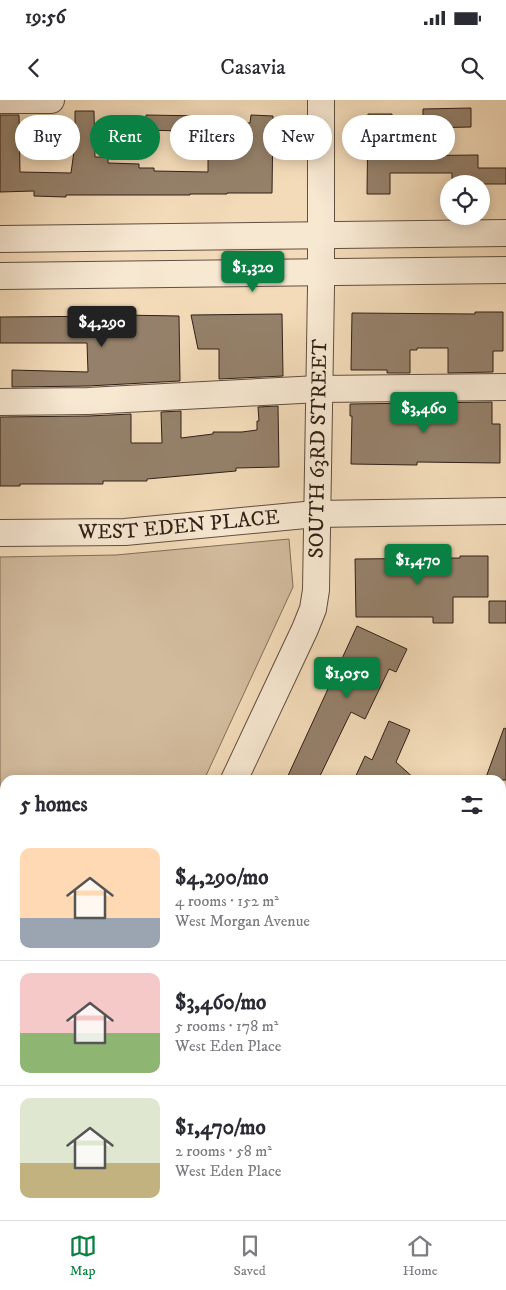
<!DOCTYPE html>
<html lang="en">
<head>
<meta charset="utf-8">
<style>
  body { margin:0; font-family:"IM FELL DW Pica",serif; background:#f7f7f7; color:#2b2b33; height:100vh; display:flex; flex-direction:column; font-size:19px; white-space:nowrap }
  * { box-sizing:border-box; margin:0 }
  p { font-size:16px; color:#7c7c81 }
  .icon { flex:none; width:28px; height:28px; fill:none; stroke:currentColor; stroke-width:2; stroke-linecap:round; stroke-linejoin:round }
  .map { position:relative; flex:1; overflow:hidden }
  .details { position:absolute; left:0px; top:675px; width:506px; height:445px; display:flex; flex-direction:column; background:#fff; border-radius:15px 15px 0 0; box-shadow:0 2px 12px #0003 }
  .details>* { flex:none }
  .hud { position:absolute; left:15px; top:15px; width:476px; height:45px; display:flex; gap:10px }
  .buttons { position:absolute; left:440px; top:75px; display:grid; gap:10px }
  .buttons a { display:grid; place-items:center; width:50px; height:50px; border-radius:50%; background:#fff; box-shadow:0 2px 12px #0003; font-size:25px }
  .price { position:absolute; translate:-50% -42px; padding:0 11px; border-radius:5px; background:#0b8043; color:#fff; font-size:16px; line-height:32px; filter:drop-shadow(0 1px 2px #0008) }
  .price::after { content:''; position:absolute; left:50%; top:30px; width:15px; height:11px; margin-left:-8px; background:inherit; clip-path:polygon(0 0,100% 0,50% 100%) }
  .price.on { background:#222; color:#fff }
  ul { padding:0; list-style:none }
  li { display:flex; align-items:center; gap:15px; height:125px; padding:0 20px }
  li+li { border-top:1px solid #e1e1e2 }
  li span { display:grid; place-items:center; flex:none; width:140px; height:100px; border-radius:10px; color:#555 }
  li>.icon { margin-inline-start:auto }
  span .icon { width:60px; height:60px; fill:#fffc; stroke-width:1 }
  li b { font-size:21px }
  h2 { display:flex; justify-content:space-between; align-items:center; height:60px; padding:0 20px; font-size:21px }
  .pill { padding:0 18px; border-radius:22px; background:#fff; box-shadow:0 2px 12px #0003; font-size:18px; line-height:45px }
  .pill.on { background:#0b8043; color:#fff }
  .status { display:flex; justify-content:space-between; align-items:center; height:35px; padding:0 25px; background:#fff; direction:ltr }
  .status svg { height:14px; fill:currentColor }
  header { display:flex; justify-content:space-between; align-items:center; height:65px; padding:0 20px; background:#fff; font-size:22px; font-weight:600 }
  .menu { display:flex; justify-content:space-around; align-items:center; height:70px; border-top:1px solid #e1e1e2; background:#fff; font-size:14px; color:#7c7c81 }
  .menu a { display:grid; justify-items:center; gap:2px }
  .menu .on { color:#0b8043 }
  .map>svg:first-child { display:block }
</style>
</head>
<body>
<div class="status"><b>19:56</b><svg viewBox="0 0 49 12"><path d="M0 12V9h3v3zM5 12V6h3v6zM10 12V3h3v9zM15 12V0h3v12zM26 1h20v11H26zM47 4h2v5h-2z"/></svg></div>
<header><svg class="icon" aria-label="back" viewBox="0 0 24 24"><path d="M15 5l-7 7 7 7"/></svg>Casavia<svg class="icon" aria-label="search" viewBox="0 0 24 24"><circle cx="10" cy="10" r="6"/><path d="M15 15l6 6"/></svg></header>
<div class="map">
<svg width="506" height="1120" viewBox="0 0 506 1120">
  <rect width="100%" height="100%" fill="#f3dbb9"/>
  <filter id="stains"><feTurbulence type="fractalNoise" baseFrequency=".004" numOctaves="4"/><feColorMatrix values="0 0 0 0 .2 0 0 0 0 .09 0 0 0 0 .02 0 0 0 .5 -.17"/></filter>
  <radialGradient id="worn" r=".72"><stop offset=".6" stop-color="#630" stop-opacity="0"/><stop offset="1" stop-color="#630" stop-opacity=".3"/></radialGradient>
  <!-- green -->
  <path fill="#d2bb9d" stroke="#816e5a" d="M289 439 293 487 204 680H5V801L3 796H0V457L116 455Z
    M506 830V913H501V832Z
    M49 1115H282L293 1120H47Z"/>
  <!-- building -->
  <path fill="#95816b" stroke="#302017" d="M471 8V27L423 28V9Z
    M75 11H94L95 57H108V63L139 64V68H154V71L208 72V23H250L251 15 273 16 272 93H227V94H190V95H66V97L34 96V91L0 92V15H19L20 72 71 73 77 29H75Z
    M368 14H392V29H384L385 56 478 55V68H506V84H452V73H390V94H367Z
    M146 15 204 16V36H180V31L145 30Z
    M475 212H503V251H493V272L448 273V248H417V250H410V273H387V270H351L352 213 475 214Z
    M282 214 283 276 219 279V249H198L191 215Z
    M121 215 179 216 180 281 88 286 12 287V270L88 272 87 243H0V217L121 216Z
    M492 302V324H500V363L417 362V365L351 364 352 316H350V304Z
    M278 306 279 367 236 368V371L147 379V381H103V384H20V386H0V317L89 316 131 314V343H162L161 312 181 311V338L213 334V332H242L257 330V321H259L258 307Z
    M460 456H488V497H453V523H433V517H356L355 459 460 458Z
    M489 501H506V523H489Z
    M357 526 407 549 396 572 389 569 365 619 351 612 318 680H286Z
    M389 621 410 630 396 662 416 680H354L365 656 372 660Z
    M504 628 506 629V680H485Z"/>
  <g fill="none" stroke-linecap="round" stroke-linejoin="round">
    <!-- minor casing -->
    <g stroke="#614f40" stroke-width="28">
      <g id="minor">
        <path d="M0 0H51"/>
        <path d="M0 139 506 133"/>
        <path d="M0 176 506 170"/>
        <path d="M0 302 88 301 319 289 506 287"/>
        <path id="s1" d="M0 433 125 432 316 414 506 411"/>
        <path id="s2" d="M234 680 305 529 313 509 316 490 321 187V0"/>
        <path d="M501 806 506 804"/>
        <path d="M0 890H5"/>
        <path d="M316 1115 328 1120"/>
        <path d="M33 1120 35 1115"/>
        <path d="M378 1120 381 1115"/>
        <path d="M414 1120 415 1115"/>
      </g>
    </g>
    <!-- minor -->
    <use href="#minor" stroke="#f7e8d2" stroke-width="26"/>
  </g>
  <g text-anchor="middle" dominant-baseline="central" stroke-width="5" stroke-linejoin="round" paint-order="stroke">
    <!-- street labels -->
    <g font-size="21" fill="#302017" stroke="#f7e8d2">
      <text stroke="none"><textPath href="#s2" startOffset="349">SOUTH 63RD STREET</textPath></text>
      <text stroke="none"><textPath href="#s1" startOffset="179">WEST EDEN PLACE</textPath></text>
    </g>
  </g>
  <rect width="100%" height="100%" filter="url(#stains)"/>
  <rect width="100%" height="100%" fill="url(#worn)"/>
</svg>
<div class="buttons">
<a><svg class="icon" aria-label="locate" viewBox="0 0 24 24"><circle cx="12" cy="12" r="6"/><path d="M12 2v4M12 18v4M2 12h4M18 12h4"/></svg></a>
</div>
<b class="price" style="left:253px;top:193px">$1,320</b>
<b class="price on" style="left:102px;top:248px">$4,290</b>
<b class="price" style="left:424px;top:334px">$3,460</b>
<b class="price" style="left:418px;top:486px">$1,470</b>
<b class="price" style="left:347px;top:599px">$1,050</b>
<div class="hud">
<a class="pill">Buy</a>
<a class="pill on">Rent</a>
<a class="pill">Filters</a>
<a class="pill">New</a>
<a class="pill">Apartment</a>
</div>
<section class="details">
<h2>5 homes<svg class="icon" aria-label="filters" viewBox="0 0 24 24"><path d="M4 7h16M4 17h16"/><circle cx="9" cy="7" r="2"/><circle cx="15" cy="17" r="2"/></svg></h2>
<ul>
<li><span style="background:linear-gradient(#ffd9b3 70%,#9aa5b1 0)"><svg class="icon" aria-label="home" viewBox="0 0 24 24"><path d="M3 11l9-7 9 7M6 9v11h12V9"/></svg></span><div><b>$4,290/mo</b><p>4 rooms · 152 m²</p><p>West Morgan Avenue</p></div></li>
<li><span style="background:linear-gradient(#f6c9c9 60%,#8fb573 0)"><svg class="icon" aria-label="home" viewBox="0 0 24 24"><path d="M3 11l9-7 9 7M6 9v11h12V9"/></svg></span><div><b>$3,460/mo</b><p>5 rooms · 178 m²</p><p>West Eden Place</p></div></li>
<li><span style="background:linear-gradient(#dfe7d0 65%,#c2b280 0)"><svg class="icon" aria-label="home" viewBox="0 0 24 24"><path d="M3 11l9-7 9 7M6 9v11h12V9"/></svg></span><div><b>$1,470/mo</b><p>2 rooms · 58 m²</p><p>West Eden Place</p></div></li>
</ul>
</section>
</div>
<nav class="menu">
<a class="on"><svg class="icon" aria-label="map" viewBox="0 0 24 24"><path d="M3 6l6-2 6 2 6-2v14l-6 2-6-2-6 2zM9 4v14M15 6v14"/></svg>Map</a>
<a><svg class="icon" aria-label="saved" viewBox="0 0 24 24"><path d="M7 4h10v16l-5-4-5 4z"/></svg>Saved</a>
<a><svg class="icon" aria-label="home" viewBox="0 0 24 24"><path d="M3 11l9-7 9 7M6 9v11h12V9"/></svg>Home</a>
</nav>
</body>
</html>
